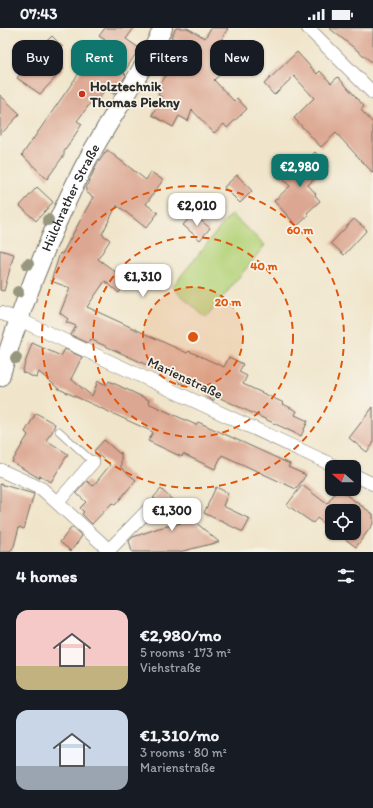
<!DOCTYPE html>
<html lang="en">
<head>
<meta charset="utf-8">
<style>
  body { margin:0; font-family:Itim,sans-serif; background:#20242c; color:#f1f3f6; height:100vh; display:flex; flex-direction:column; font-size:15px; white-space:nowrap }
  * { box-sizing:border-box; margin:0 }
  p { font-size:13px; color:#9ea1a6 }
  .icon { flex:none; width:22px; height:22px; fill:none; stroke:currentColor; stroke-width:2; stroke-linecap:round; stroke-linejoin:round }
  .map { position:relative; height:524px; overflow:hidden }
  .panel { display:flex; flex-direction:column; background:#171b24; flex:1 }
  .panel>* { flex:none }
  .guide { position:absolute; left:12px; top:12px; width:349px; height:36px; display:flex; gap:8px }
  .needle { width:26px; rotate:291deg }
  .tools { position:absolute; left:325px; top:432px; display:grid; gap:8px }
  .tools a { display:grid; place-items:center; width:36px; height:36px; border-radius:8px; background:#171b24; box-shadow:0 1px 3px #0004; font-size:20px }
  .price { position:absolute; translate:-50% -34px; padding:0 9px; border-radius:8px; background:#fff; color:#222; font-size:13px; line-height:26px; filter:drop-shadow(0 1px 2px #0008) }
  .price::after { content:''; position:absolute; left:50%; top:24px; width:12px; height:9px; margin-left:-6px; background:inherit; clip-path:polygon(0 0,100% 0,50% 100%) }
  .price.on { background:#0f766e; color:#fff }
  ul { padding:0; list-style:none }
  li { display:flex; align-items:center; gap:12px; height:100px; padding:0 16px }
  li span { display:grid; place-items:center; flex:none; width:112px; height:80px; border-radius:12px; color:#555 }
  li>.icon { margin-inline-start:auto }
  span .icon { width:48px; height:48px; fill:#fffc; stroke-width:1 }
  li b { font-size:17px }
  h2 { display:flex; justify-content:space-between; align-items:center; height:48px; padding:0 16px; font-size:17px }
  .pill { padding:0 14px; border-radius:12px; background:#171b24; box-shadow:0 1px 3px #0004; font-size:14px; line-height:36px }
  .pill.on { background:#0f766e; color:#fff }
  .status { display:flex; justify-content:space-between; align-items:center; height:28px; padding:0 20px; background:#171b24; direction:ltr }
  .status svg { height:11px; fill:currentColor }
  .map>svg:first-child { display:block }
</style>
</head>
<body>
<div class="status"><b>07:43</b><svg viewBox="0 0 49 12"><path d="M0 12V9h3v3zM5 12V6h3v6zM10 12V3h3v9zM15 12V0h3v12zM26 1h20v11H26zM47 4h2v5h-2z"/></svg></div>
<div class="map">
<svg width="373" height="524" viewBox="0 0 373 524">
  <rect width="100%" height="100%" fill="#f7f3e8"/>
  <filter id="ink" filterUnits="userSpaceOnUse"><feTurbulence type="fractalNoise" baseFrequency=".025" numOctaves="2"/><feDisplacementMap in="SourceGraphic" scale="8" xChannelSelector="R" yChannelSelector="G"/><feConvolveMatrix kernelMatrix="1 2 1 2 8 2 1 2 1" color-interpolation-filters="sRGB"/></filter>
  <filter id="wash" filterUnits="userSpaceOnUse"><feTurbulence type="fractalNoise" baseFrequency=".012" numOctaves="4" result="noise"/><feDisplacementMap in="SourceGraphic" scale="16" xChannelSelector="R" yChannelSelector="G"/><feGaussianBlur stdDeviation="0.9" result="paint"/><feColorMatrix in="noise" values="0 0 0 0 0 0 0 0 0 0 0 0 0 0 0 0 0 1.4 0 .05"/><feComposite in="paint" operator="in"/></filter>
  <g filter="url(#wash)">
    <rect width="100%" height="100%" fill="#f0e5ca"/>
    <!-- pitch -->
    <path fill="#b5d37a" stroke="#707f52" d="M231 186 265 217 206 290 172 259Z"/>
    <g id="blocks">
      <!-- building -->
      <path fill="#dca792" d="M105 0H134L126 11 139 20 124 45 126 47 114 66 105 61 98 72 95 69 77 93 82 96 64 124V127L47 151 22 127 84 38 105 12 99 8Z
        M176 0H187L205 10 211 0H228L214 25 228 39 214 52 234 73 237 70 247 81 227 100 224 96 214 105 192 82 188 93 179 88 173 99 152 87 162 69 158 67 162 61 159 59 184 16 171 9Z
        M329 0H373V35L348 15Z
        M52 8 63 19 53 29 64 41 40 66 17 50 37 22Z
        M297 24 317 46 320 43 331 55 338 49 364 78 361 82 373 95V145L336 105 321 119 294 90 314 70 294 48 274 67 264 56Z
        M0 67 20 86 0 107Z
        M107 122 146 152 151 144 163 152 146 176 158 185 146 200 117 177 102 206 110 212 98 231 128 253 119 265 105 253 87 279 187 325 189 323 224 339 229 329 243 336 239 344 247 348 243 356 284 375 283 376 297 383 295 387 308 393 301 408 216 368 213 373 210 371 207 364 184 354 180 356 178 351 90 311 88 315 71 307 76 298 66 294 68 291 60 285 70 260 51 253 60 225 62 226 93 169 86 164V160L96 138Z
        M315 124 328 138 308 157 316 166 315 167 320 173 307 185 309 187 297 198 274 173 290 158 277 145 290 133 298 141Z
        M237 147 252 163 240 175 224 159Z
        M37 159 53 174 36 193 20 178Z
        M193 186 210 200 200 212 183 197Z
        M354 191 367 202 344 227 331 215Z
        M0 222 14 226 4 263 0 262Z
        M32 315 61 328 65 321 82 329 71 351 92 368 98 353 107 357 109 353 149 372 148 375 196 397 198 394 290 436 288 439 306 447 296 461 222 427 215 441 183 426 182 429 148 413 153 404 59 361 39 344 36 350 22 344Z
        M373 379V416L367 424 349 410Z
        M36 385 55 396 52 404 46 412 68 426 51 454 40 447 39 450 12 434 28 407 25 404Z
        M104 412 120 426 121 424V440L136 452 115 477 112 475 92 496 82 486 84 484 80 480 86 474 76 465 87 453 93 458 110 437 94 423Z
        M0 456 34 466 24 501 19 499 14 518 10 524H0Z
        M302 457 327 476 338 461 373 486V496L356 519 337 505H354V483H332V502L317 490 313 495 287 477Z
        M216 459 228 465 223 478 250 491 243 504 204 485Z
        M161 461 194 493 219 514 179 524H132L129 513 133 509 159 500 181 495 160 478 157 472 153 470Z
        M72 499 82 508 71 523 60 514Z"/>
    </g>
  </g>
  <g filter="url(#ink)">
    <use href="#blocks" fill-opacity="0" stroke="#706c63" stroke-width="1"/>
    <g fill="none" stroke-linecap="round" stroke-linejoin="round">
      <!-- lane casing -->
      <g stroke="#706c63" stroke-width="8">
        <path id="lane" d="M59 403 93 434"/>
      </g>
      <!-- street casing -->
      <g stroke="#706c63" stroke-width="14">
        <path id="street" d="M308 0 373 65
          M0 285 18 291 337 439
          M0 442 42 461 109 522V524
          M354 447 373 456
          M58 474 93 434
          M109 522 152 478"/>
      </g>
      <!-- secondary casing -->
      <g stroke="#706c63" stroke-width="20">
        <g id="secondary">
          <path id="s1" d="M0 349C22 277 49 207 83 140 108 92 141 49 163 0"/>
        </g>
      </g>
      <!-- lane -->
      <use href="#lane" stroke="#fff" stroke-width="7"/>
      <!-- street -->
      <use href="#street" stroke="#fff" stroke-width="13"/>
      <!-- secondary -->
      <use href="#secondary" stroke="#fff" stroke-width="18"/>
    </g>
    <!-- trees -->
    <g fill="#97967e">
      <circle cx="48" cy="192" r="6"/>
      <circle cx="28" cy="236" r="6"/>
      <circle cx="18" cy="264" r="6"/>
      <circle cx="16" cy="330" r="6"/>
    </g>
  </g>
  <!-- distance rings -->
  <circle cx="193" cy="309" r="50" fill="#df570e" fill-opacity=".12"/>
  <g fill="none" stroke="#df570e" stroke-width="2" stroke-dasharray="7 5">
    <circle cx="193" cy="309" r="50"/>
    <circle cx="193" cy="309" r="100"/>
    <circle cx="193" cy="309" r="151"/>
  </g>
  <!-- markers -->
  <circle fill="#c8321e" stroke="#f7f3e8" stroke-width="1.5" cx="82" cy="66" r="4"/>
  <g text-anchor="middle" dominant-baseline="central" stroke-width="3.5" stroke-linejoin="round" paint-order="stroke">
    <!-- poi labels -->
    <g font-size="14" font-weight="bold" fill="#2b2b2b" stroke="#f7f3e8" text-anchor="start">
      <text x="90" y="58">Holztechnik<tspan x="90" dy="16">Thomas Piekny</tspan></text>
    </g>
    <!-- street labels -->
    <g font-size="14" fill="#2b2b2b" stroke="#f7f3e8">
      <text stroke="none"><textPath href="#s1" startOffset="193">Hülchrather Straße</textPath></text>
      <text transform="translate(185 350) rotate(25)">Marienstraße</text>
    </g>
  </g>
  <circle cx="193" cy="309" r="6" fill="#df570e" stroke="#f7f3e8" stroke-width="2"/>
  <g font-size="12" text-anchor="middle" font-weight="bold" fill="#df570e" stroke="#f7f3e8" stroke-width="3.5" stroke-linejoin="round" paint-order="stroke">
    <text x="300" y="206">60 m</text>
    <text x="264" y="242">40 m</text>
    <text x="228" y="278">20 m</text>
  </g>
</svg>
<div class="tools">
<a><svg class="needle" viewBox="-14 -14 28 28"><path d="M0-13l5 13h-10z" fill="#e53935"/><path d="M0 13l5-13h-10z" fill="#9ea1a6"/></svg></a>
<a><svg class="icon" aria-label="locate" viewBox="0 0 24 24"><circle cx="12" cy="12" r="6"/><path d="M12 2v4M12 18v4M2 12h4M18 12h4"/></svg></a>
</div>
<b class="price on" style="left:300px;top:160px">€2,980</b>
<b class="price" style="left:197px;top:199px">€2,010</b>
<b class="price" style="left:143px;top:270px">€1,310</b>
<b class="price" style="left:172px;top:504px">€1,300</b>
<div class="guide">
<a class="pill">Buy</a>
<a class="pill on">Rent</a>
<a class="pill">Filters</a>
<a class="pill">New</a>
</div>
</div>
<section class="panel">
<h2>4 homes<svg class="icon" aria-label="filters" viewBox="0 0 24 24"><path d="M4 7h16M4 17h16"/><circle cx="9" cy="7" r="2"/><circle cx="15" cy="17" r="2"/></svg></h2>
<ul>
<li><span style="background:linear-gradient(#f6c9c9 70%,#c2b280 0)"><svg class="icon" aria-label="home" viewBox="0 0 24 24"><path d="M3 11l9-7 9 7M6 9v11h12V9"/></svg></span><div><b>€2,980/mo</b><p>5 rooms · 173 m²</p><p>Viehstraße</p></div></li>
<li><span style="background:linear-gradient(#c9d6e8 70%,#9aa5b1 0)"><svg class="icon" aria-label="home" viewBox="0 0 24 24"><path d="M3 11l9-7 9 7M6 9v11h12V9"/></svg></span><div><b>€1,310/mo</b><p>3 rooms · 80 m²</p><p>Marienstraße</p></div></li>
</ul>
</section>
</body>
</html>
